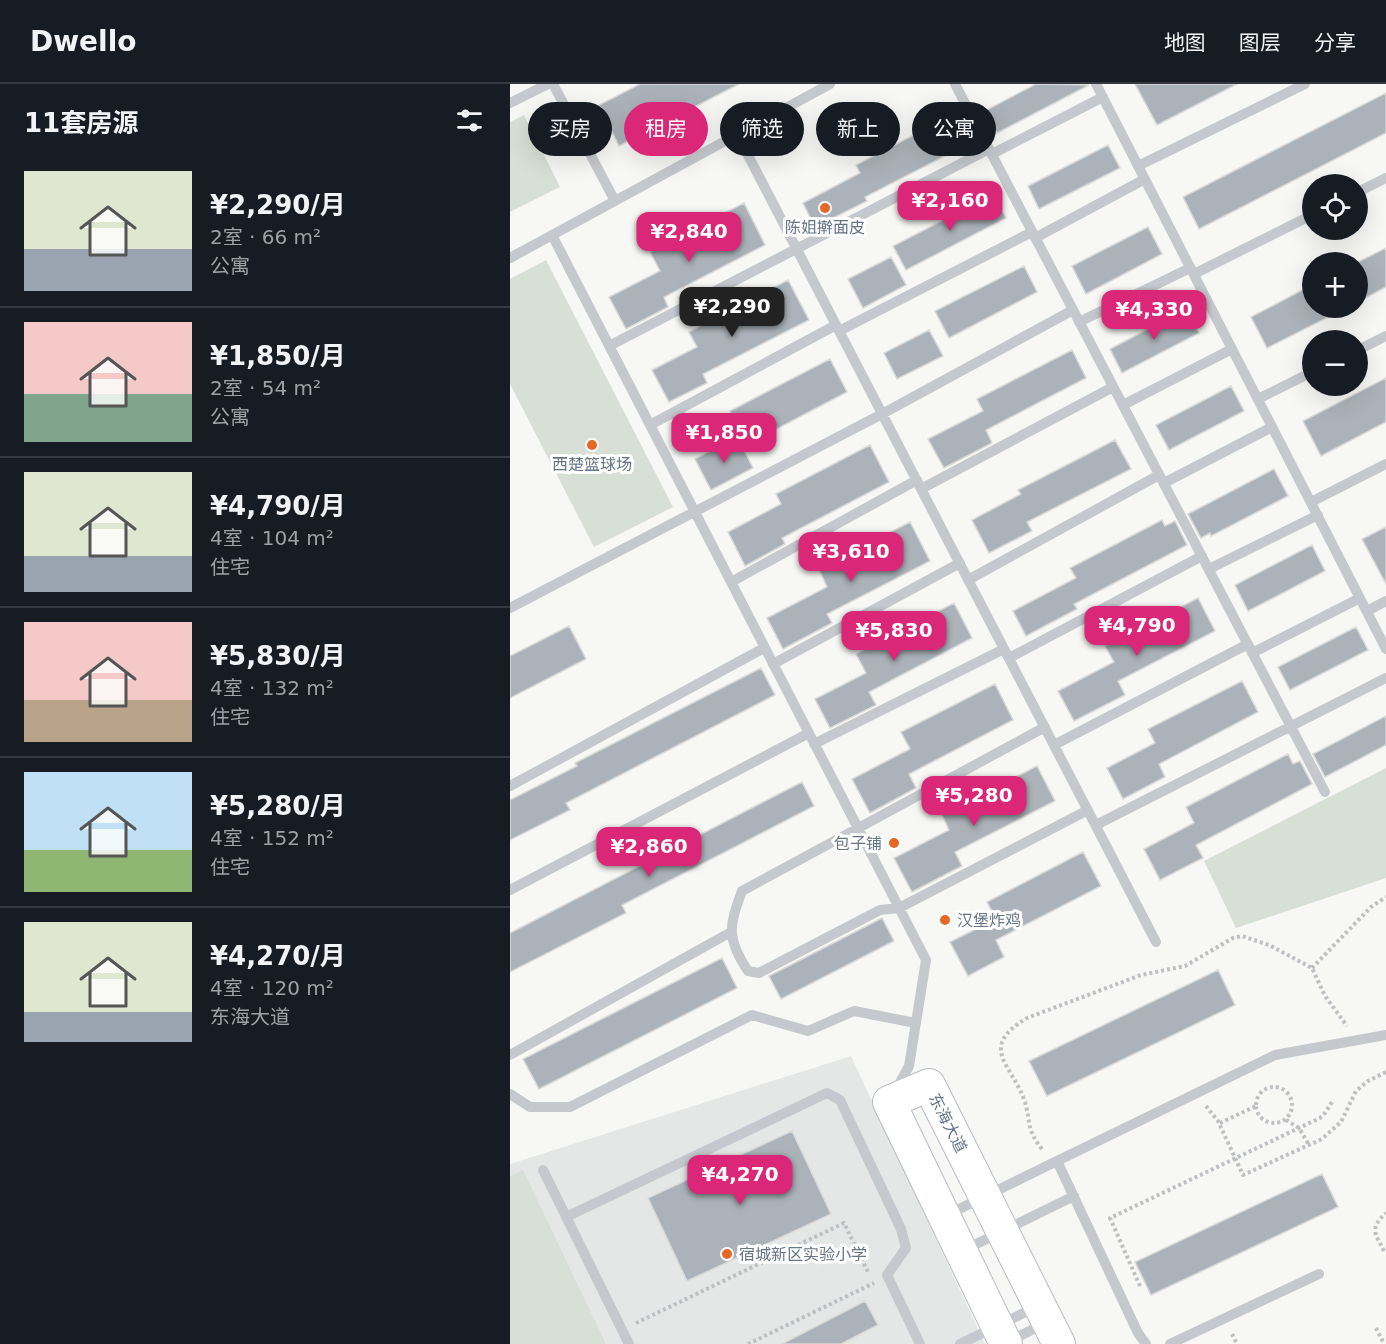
<!DOCTYPE html>
<html lang="zh">
<head>
<meta charset="utf-8">
<style>
  body { margin:0; font-family:"DejaVu Sans","Noto Sans SC",sans-serif; background:#242831; color:#f1f3f6; height:100vh; display:flex; flex-direction:column; font-size:22px; white-space:nowrap }
  * { box-sizing:border-box; margin:0 }
  p { font-size:20px; color:#9ea1a6 }
  .icon { flex:none; width:33px; height:33px; fill:none; stroke:currentColor; stroke-width:2; stroke-linecap:round; stroke-linejoin:round }
  .map { position:relative; flex:1; overflow:hidden }
  .details { display:flex; flex-direction:column; background:#171b24; width:510px }
  .details>* { flex:none }
  .top-card { position:absolute; left:18px; top:18px; width:570px; height:54px; display:flex; gap:12px }
  .buttons { position:absolute; left:792px; top:90px; display:grid; gap:12px }
  .buttons a { display:grid; place-items:center; width:66px; height:66px; border-radius:50%; background:#171b24; box-shadow:0 6px 24px #0002; font-size:30px }
  .price { position:absolute; translate:-50% -51px; padding:0 14px; border-radius:12px; background:#db2777; color:#fff; font-size:20px; line-height:39px; filter:drop-shadow(0 2px 3px #0008) }
  .price::after { content:''; position:absolute; left:50%; top:36px; width:18px; height:14px; margin-left:-9px; background:inherit; clip-path:polygon(0 0,100% 0,50% 100%) }
  .price.active { background:#222; color:#fff }
  ul { padding:0; list-style:none }
  li { display:flex; align-items:center; gap:18px; height:150px; padding:0 24px }
  li+li { border-top:2px solid #363941 }
  li span { display:grid; place-items:center; flex:none; width:168px; height:120px; border-radius:0px; color:#555 }
  li>.icon { margin-inline-start:auto }
  span .icon { width:72px; height:72px; fill:#fffc; stroke-width:1 }
  li b { font-size:26px }
  h2 { display:flex; justify-content:space-between; align-items:center; height:72px; padding:0 24px; font-size:26px }
  .pill { padding:0 21px; border-radius:27px; background:#171b24; box-shadow:0 6px 24px #0002; font-size:21px; line-height:54px }
  .pill.active { background:#db2777; color:#fff }
  header { display:flex; align-items:center; gap:36px; box-sizing:border-box; height:84px; padding:0 30px; background:#171b24; border-bottom:2px solid #363941 }
  header strong { font-size:28px }
  nav { display:flex; gap:33px; margin-inline-start:auto; font-size:21px }
  main { display:flex; flex:1; min-height:0 }
  .map>svg:first-child { display:block }
</style>
</head>
<body>
<header>
<strong>Dwello</strong>
<nav><a>地图</a><a>图层</a><a>分享</a></nav>
</header>
<main>
<section class="details">
<h2>11套房源<svg class="icon" aria-label="filters" viewBox="0 0 24 24"><path d="M4 7h16M4 17h16"/><circle cx="9" cy="7" r="2"/><circle cx="15" cy="17" r="2"/></svg></h2>
<ul>
<li><span style="background:linear-gradient(#dfe7d0 65%,#9aa5b1 0)"><svg class="icon" aria-label="home" viewBox="0 0 24 24"><path d="M3 11l9-7 9 7M6 9v11h12V9"/></svg></span><div><b>¥2,290/月</b><p>2室 · 66 m²</p><p>公寓</p></div></li>
<li><span style="background:linear-gradient(#f6c9c9 60%,#7fa58c 0)"><svg class="icon" aria-label="home" viewBox="0 0 24 24"><path d="M3 11l9-7 9 7M6 9v11h12V9"/></svg></span><div><b>¥1,850/月</b><p>2室 · 54 m²</p><p>公寓</p></div></li>
<li><span style="background:linear-gradient(#dfe7d0 70%,#9aa5b1 0)"><svg class="icon" aria-label="home" viewBox="0 0 24 24"><path d="M3 11l9-7 9 7M6 9v11h12V9"/></svg></span><div><b>¥4,790/月</b><p>4室 · 104 m²</p><p>住宅</p></div></li>
<li><span style="background:linear-gradient(#f6c9c9 65%,#b9a48a 0)"><svg class="icon" aria-label="home" viewBox="0 0 24 24"><path d="M3 11l9-7 9 7M6 9v11h12V9"/></svg></span><div><b>¥5,830/月</b><p>4室 · 132 m²</p><p>住宅</p></div></li>
<li><span style="background:linear-gradient(#bfe0f5 65%,#8fb573 0)"><svg class="icon" aria-label="home" viewBox="0 0 24 24"><path d="M3 11l9-7 9 7M6 9v11h12V9"/></svg></span><div><b>¥5,280/月</b><p>4室 · 152 m²</p><p>住宅</p></div></li>
<li><span style="background:linear-gradient(#dfe7d0 75%,#9aa5b1 0)"><svg class="icon" aria-label="home" viewBox="0 0 24 24"><path d="M3 11l9-7 9 7M6 9v11h12V9"/></svg></span><div><b>¥4,270/月</b><p>4室 · 120 m²</p><p>东海大道</p></div></li>
</ul>
</section>
<div class="map">
<svg width="876" height="1260" viewBox="0 0 876 1260">
  <rect width="100%" height="100%" fill="#f7f8f5"/>
  <!-- built -->
  <path fill="#e5e7e6" d="M341 972 475 1260H0V1080Z"/>
  <!-- green -->
  <path fill="#d8dfd6" d="M14 31 50 103 0 128V38Z
    M36 176 163 423 84 463 0 300V195Z
    M876 684V794L726 844 694 777Z
    M13 1086 96 1260H0V1092Z"/>
  <!-- building -->
  <path fill="#abb2b9" stroke="#d9d9d7" stroke-width="1.5" d="M130 0H229L109 62 89 21Z
    M526 0 579 1 487 49 485 46 479 49 469 30Z
    M625 0H727L647 41Z
    M876 9V49L689 145 673 113Z
    M442 31 447 41 456 36 466 56 355 113 357 117 305 143 293 119 350 89 346 81Z
    M598 61 610 84 529 125 518 102Z
    M484 110 496 134 396 186 383 162Z
    M234 119 255 161 154 213 158 223 116 245 99 213 150 187 140 168Z
    M638 143 652 170 576 210 562 182Z
    M876 164V203L848 218V178Z
    M381 173 396 201 353 224 338 195Z
    M514 182 527 208 439 254 425 227Z
    M278 196 299 236 193 290 197 299 159 318 142 286 187 263 179 248Z
    M802 201V224H836L757 264 741 233Z
    M676 225 689 249 612 289 600 265Z
    M419 246 433 272 387 295 374 269Z
    M562 266 576 294 476 346 482 359 434 384 418 355 473 327 467 315Z
    M320 275 337 308 238 360 220 327Z
    M876 294V338L811 372 793 337Z
    M721 302 734 327 659 366 646 341Z
    M227 353 243 384 201 406 185 375Z
    M605 356 621 385 517 438 522 447 479 469 462 436 511 410 508 406Z
    M360 361 379 398 272 454 275 460 235 482 218 448 271 420 266 410Z
    M764 385 778 412 701 452 700 449 691 454 678 430Z
    M652 436 655 442 665 437 677 461 564 520 567 525 516 552 503 527 566 494 560 484Z
    M400 438 420 477 317 530 322 539 273 565 257 534 317 503 309 485Z
    M876 443V500L852 455Z
    M802 461 815 487 738 527 725 501Z
    M688 514 705 547 608 597 615 611 564 637 548 607 604 578 595 562Z
    M444 519 462 554 359 608 366 621 320 644 305 615 356 589 346 570Z
    M59 542 76 575 0 614V572Z
    M846 543 858 566 780 606 768 583Z
    M251 584 265 611 56 719 60 726 0 756V716L67 682 65 679Z
    M732 597 748 628 649 680 655 693 613 715 597 684 645 659 638 645Z
    M485 600 503 636 399 690 406 704 360 729 342 695 400 665 391 648Z
    M876 632V661L815 693 803 670Z
    M778 670 783 680 790 677 802 700 686 761 693 774 650 796 634 765 684 739 676 723Z
    M527 682 545 717 445 768 452 782 402 808 384 774 439 746 432 731Z
    M292 698 304 722 112 821 116 829 0 888V849Z
    M573 768 591 802 486 856 494 873 458 892 440 858 486 835 477 818Z
    M372 834 384 857 271 915 259 892Z
    M212 874 227 904 29 1005 13 975Z
    M708 886 725 921 537 1012 519 977Z
    M282 1047 321 1130 177 1197 138 1114Z
    M812 1090 828 1123 641 1211 625 1178Z
    M355 1217 368 1241 331 1260H272Z"/>
  <g fill="none" stroke-linecap="round" stroke-linejoin="round">
    <!-- secondary casing -->
    <g stroke="#b7bcc1" stroke-width="34">
      <path id="secondary" d="M496 1260 379 1018 419 1001 549 1260"/>
    </g>
    <!-- path -->
    <path stroke="#bdbfc2" stroke-width="4" stroke-dasharray="3 3" stroke-linecap="butt" d="M802 884 861 823 876 813
      M746 1021a18 18 0 1 1 36 0a18 18 0 1 1-36 0Z
      M696 1022 708 1037 733 1091 812 1055 831 1038 846 1007 858 997 876 988
      M776 1036 789 1044 799 1061
      M710 1039 746 1022
      M532 1065C516 1045 521 1039 515 1018 502 980 467 964 517 934L631 891 675 882 723 854 732 852 759 861 802 884 815 912 837 942
      M874 1167C865 1149 859 1145 876 1129
      M630 1202 600 1134 810 1034 815 1029 822 1018
      M126 1239 334 1139 359 1190
      M866 1244 874 1260
      M722 1250 727 1260
      M238 1260 364 1199"/>
    <!-- lane -->
    <path stroke="#c5c8cc" stroke-width="10" d="M43 0 105 117
      M445 0 815 708
      M586 0 876 565
      M0 19 38 0
      M227 50 646 858
      M482 70 593 13
      M628 82 795 0
      M848 108 876 94
      M42 151 416 876 399 982 386 1006
      M525 154 635 95
      M0 174 320 0
      M684 190 802 131
      M569 238 680 184
      M329 247 522 148
      M99 262 479 65
      M848 266 876 252
      M748 315 802 288
      M613 321 722 265
      M140 341 326 241
      M654 399 762 343
      M411 405 603 303
      M801 418 876 380
      M699 485 808 431
      M458 496 649 391
      M221 498 407 396
      M0 524 372 330 563 226
      M857 527 876 517
      M742 569 850 514
      M499 574 692 472
      M263 580 450 479
      M535 643 232 807C219 842 216 854 238 887L249 889 370 826 389 824 578 726
      M304 660 494 565
      M544 661 738 560
      M0 702 254 564
      M586 741 876 594
      M0 806 299 649
      M0 971 221 848
      M0 1010 20 1023H60L242 931 298 947 344 927 406 939
      M33 1086 119 1260
      M437 1131 547 1077
      M56 1133 317 1009 330 1016 391 1145 396 1164 377 1191 410 1260
      M454 1166 564 1112
      M499 1257 536 1239
      M450 1260 526 1223
      M636 1260 628 1249 547 1077 765 971 876 951
      M660 1260 809 1190"/>
    <!-- secondary -->
    <use href="#secondary" stroke="#fff" stroke-width="32"/>
  </g>
  <!-- markers -->
  <g fill="#e76825" stroke="#fff" stroke-width="2">
    <circle cx="315" cy="124" r="6"/>
    <circle cx="82" cy="361" r="6"/>
    <circle cx="384" cy="759" r="6"/>
    <circle cx="435" cy="836" r="6"/>
    <circle cx="217" cy="1170" r="6"/>
  </g>
  <g text-anchor="middle" dominant-baseline="central" stroke-width="6" stroke-linejoin="round" paint-order="stroke">
    <!-- poi labels -->
    <g font-size="16" fill="#667587" stroke="#fff">
      <text x="315" y="143">陈姐擀面皮</text>
      <text x="82" y="380">西楚篮球场</text>
      <text x="372" y="759" text-anchor="end">包子铺</text>
      <text x="447" y="836" text-anchor="start">汉堡炸鸡</text>
      <text x="229" y="1170" text-anchor="start">宿城新区实验小学</text>
    </g>
    <!-- street labels -->
    <g font-size="16" fill="#667587" stroke="#fff">
      <text transform="translate(438 1039) rotate(63)">东海大道</text>
    </g>
  </g>
</svg>
<div class="buttons">
<a><svg class="icon" aria-label="locate" viewBox="0 0 24 24"><circle cx="12" cy="12" r="6"/><path d="M12 2v4M12 18v4M2 12h4M18 12h4"/></svg></a>
<a>+</a>
<a>−</a>
</div>
<b class="price" style="left:440px;top:148px">¥2,160</b>
<b class="price" style="left:179px;top:179px">¥2,840</b>
<b class="price active" style="left:222px;top:254px">¥2,290</b>
<b class="price" style="left:644px;top:257px">¥4,330</b>
<b class="price" style="left:214px;top:380px">¥1,850</b>
<b class="price" style="left:341px;top:499px">¥3,610</b>
<b class="price" style="left:627px;top:573px">¥4,790</b>
<b class="price" style="left:384px;top:578px">¥5,830</b>
<b class="price" style="left:464px;top:743px">¥5,280</b>
<b class="price" style="left:139px;top:794px">¥2,860</b>
<b class="price" style="left:230px;top:1122px">¥4,270</b>
<div class="top-card">
<a class="pill">买房</a>
<a class="pill active">租房</a>
<a class="pill">筛选</a>
<a class="pill">新上</a>
<a class="pill">公寓</a>
</div>
</div>
</main>
</body>
</html>
